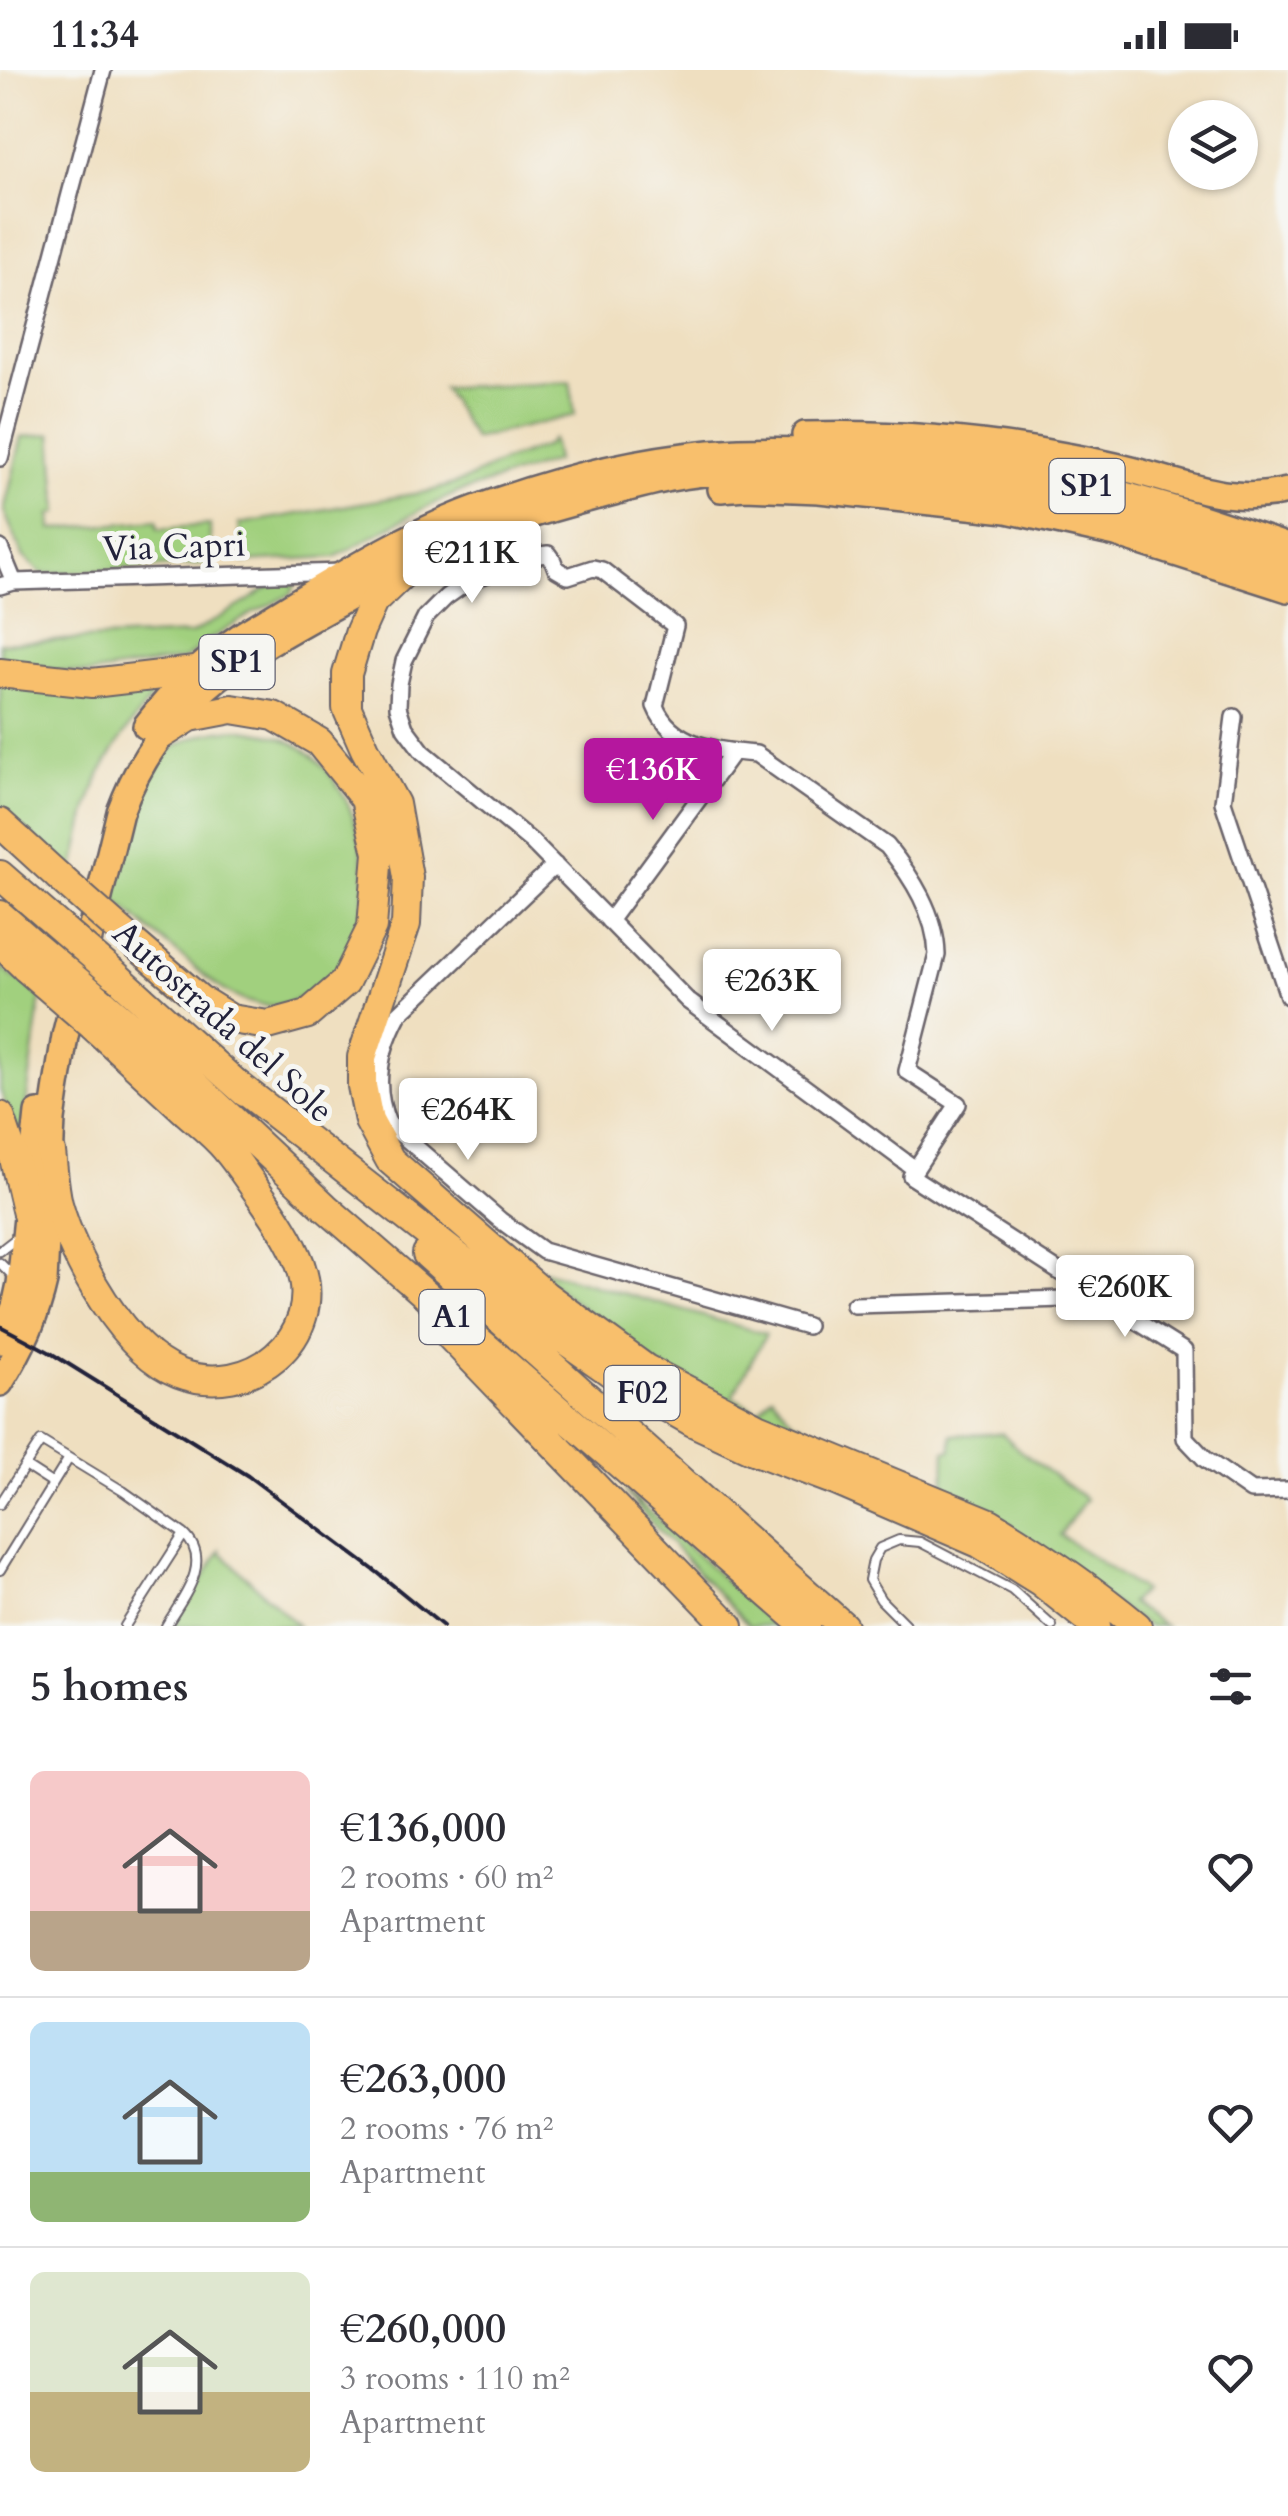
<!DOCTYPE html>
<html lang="en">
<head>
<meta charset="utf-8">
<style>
  body { margin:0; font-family:Cardo,serif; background:#f2f2f3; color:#2b2b33; height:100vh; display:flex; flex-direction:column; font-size:38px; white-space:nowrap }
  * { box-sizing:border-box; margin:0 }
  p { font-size:32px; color:#7c7c81 }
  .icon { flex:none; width:55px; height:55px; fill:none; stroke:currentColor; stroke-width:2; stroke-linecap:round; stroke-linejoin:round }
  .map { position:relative; height:1556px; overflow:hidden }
  .panel { display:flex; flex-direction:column; background:#fff; flex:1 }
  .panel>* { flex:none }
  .tools { position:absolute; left:1168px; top:30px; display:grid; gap:20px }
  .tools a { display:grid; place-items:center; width:90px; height:90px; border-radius:50%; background:#fff; box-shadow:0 2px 8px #0004; font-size:50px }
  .price { position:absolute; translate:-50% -85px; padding:0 22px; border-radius:10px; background:#fff; color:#222; font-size:32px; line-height:65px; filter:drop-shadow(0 2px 5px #0008) }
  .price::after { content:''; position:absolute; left:50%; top:60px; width:30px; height:22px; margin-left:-15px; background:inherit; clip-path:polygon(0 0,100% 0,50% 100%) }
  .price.current { background:#b5179e; color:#fff }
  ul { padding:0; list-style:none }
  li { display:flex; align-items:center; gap:30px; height:250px; padding:0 30px }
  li+li { border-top:2px solid #e1e1e2 }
  li span { display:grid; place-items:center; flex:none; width:280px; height:200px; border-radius:15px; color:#555 }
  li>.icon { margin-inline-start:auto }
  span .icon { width:120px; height:120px; fill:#fffc; stroke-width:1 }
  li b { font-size:42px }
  h2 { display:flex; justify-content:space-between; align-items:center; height:120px; padding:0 30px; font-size:42px }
  .status { display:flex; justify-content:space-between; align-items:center; height:70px; padding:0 50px; background:#fff; direction:ltr }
  .status svg { height:28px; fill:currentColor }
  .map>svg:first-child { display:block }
</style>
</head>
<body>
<div class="status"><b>11:34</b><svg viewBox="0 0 49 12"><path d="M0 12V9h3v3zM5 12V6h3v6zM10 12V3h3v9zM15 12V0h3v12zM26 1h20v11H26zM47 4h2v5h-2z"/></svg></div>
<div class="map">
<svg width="1288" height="1556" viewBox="0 0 1288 1556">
  <rect width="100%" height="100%" fill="#f6f6f2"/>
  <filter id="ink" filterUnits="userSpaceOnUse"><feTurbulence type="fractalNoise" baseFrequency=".01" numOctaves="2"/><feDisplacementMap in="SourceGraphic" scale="20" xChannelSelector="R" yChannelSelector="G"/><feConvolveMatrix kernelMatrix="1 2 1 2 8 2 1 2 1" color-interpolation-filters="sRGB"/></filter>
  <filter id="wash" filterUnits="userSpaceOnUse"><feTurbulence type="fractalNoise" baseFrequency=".0048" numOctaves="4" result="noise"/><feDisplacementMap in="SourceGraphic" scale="40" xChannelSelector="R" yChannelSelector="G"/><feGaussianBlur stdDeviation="2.25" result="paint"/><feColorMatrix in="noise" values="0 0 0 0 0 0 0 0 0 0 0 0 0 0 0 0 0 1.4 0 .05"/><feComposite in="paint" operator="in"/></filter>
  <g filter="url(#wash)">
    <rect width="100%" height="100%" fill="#efdfc0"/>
    <!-- green -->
    <path fill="#a1d07e" stroke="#62795c" stroke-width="2.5" d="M570 311 575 345 474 369 443 318Z
      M52 364 58 443 51 444 52 460 157 450 158 459 210 455V494L42 504 23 486 4 441 22 367Z
      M552 369 556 391 457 423 422 439 335 487 244 492 239 454 431 421 464 411 502 392 546 376Z
      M281 509 292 510 295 515 291 524 249 545 209 570 185 589 89 604 0 594V573L191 564 246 532Z
      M0 608 162 614C139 644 112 676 97 712 85 741 80 773 73 803L0 741Z
      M237 659C255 662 272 663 289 671 374 709 395 873 311 923 289 935 270 940 246 931 222 923 203 904 184 888 158 867 133 846 108 824 121 781 136 701 176 676 195 664 216 661 237 659Z
      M0 895 15 909 20 908 41 927 22 1064 16 1063 0 1020Z
      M483 1160 535 1198 766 1264 732 1327 759 1341 772 1325 792 1350 928 1408V1418L807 1373 654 1294Z
      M1002 1363 1019 1380 1086 1429 1060 1465 1143 1521 1130 1533 1165 1556H1148L944 1424 945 1381 952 1380V1365Z
      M625 1421 636 1430 775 1556H749L648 1449Z
      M220 1481V1482L298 1556H173Z"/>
  </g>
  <g filter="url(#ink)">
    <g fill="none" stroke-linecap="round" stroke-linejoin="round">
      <!-- service casing -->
      <g stroke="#6a646a" stroke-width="12">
        <path id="service" d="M0 1181 18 1167
          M0 1193 14 1207
          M25 1396 53 1414
          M0 1434 41 1371 123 1421 184 1464 125 1556
          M0 1500 69 1388
          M166 1556C182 1529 214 1492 184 1464
          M907 1556 881 1530 869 1510 873 1490 880 1478 899 1470 920 1472 1012 1520 1052 1556"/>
      </g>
      <!-- minor casing -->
      <g stroke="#6a646a" stroke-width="20">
        <path id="minor" d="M0 388 103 0
          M0 478 14 512
          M0 516 14 512 342 502
          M1234 647 1223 732 1288 926
          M555 795 399 944C381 977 372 1016 388 1053L500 1150 543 1181 807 1256
          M609 851 733 682
          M915 1099 688 931 532 772 423 682 405 658 398 637 399 614 404 591 426 547 446 527 469 511 539 485 548 484 553 491 556 499 568 506 593 498 602 500 675 556 655 636C671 676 718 681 756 684L887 776C912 807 936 844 937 885L907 1001 958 1034 911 1106 1100 1228
          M854 1235 1100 1228 1184 1281 1185 1368 1205 1389 1251 1421 1288 1420"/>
      </g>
      <!-- trunk casing -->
      <g stroke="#6a646a" stroke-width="30">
        <path id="trunk" d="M805 365C895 362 983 370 1071 387 1099 392 1127 398 1153 406 1204 420 1235 433 1288 421
          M721 419 745 417 819 420 1007 440 1116 464 1288 519
          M146 656C173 620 205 590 242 565 316 521 394 469 475 439 550 411 629 391 710 383 767 378 825 381 883 386 956 392 1029 402 1100 419 1163 434 1226 456 1288 477
          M0 1271 15 1237 20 1214 38 1043
          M0 1313C20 1281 36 1249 44 1212L52 1050 56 1022 65 966 120 742C160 632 240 587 337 534 375 513 411 491 451 474 496 454 546 440 594 427 623 420 652 411 682 406 754 395 828 399 900 407 965 414 1029 423 1094 438 1159 454 1224 478 1288 499"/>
      </g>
      <!-- motorway casing -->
      <g stroke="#6a646a" stroke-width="32">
        <path id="motorway" d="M417 490 373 532 360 561 347 604V638L365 679 395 734 408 807 406 854 362 987V1016L369 1051 390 1090 546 1226 646 1299 757 1357 990 1453C1041 1484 1091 1518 1137 1556
          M0 603 92 613 195 601
          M0 753 58 806
          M0 805 47 846
          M0 845 38 878
          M128 868 199 929 231 949 268 955 308 944 345 912 372 857 378 783 365 729 319 672 274 646 232 639 190 647 161 665
          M0 873 26 898
          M114 904 245 1022
          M103 933 158 980 325 1137 806 1556
          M234 1012 558 1265 633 1318 693 1352 753 1380 838 1412 979 1473 1041 1512 1096 1556
          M0 1046 14 1088 27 1144
          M51 1082C53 1099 54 1117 58 1134 73 1189 124 1282 179 1303 249 1330 327 1268 300 1194 291 1170 276 1148 262 1128 250 1112 239 1094 226 1079 213 1063 196 1051 181 1037 152 1010 122 982 92 955
          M427 1184 843 1556
          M451 1267 729 1556"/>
      </g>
      <!-- service -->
      <use href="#service" stroke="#fff" stroke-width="8"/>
      <!-- minor -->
      <use href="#minor" stroke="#fff" stroke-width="15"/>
      <!-- trunk -->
      <use href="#trunk" stroke="#f8bf6c" stroke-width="25"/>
      <!-- motorway -->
      <use href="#motorway" stroke="#f8bf6c" stroke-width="28"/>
      <!-- rail -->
      <path stroke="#22223b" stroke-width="4" d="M0 1256 49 1282 248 1406 378 1503 443 1556"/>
      <!-- motorway-bridge casing -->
      <g stroke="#6a646a" stroke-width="32" stroke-linecap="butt">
        <path id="motorway-bridge" d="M58 806 128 868
          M47 846 114 904
          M38 878 103 933
          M26 898 92 955"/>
      </g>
      <!-- motorway-bridge -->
      <use href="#motorway-bridge" stroke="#f8bf6c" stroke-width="28"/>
    </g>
  </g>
  <g text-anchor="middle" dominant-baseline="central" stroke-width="10" stroke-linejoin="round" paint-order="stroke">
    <!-- shield labels -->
    <g fill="#f6f6f2" stroke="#626272" stroke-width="2.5">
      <rect x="1049.5" y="389" width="75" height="54" rx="8"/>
      <rect x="199.5" y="565" width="75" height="54" rx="8"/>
      <rect x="419.5" y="1220" width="65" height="54" rx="8"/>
      <rect x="604.5" y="1296" width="75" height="54" rx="8"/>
    </g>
    <g font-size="32" font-weight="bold" fill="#22223b">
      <text x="1087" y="416">SP1</text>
      <text x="237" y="592">SP1</text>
      <text x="452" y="1247">A1</text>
      <text x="642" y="1323">F02</text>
    </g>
    <!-- street labels -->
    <g font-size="35" fill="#22223b" stroke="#f6f6f2">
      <text transform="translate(174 477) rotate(-2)">Via Capri</text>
      <text transform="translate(223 952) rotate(42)">Autostrada del Sole</text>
    </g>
  </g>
</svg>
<div class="tools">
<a><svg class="icon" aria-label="layers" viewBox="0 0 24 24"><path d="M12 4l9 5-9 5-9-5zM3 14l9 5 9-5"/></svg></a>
</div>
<b class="price" style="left:472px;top:536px">€211K</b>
<b class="price current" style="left:653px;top:753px">€136K</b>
<b class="price" style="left:772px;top:964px">€263K</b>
<b class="price" style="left:468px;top:1093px">€264K</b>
<b class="price" style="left:1125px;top:1270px">€260K</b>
</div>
<section class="panel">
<h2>5 homes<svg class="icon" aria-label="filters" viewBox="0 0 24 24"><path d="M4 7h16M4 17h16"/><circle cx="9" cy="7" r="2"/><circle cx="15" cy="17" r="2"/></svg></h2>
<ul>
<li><span style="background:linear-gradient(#f6c9c9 70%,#b9a48a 0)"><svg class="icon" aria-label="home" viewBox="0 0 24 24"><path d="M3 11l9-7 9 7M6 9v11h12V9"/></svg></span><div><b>€136,000</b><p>2 rooms · 60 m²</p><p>Apartment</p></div><svg class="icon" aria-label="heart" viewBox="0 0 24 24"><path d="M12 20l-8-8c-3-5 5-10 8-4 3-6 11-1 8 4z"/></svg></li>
<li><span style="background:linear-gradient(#bfe0f5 75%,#8fb573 0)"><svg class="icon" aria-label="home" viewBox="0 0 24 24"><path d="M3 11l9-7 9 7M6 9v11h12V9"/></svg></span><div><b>€263,000</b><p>2 rooms · 76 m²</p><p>Apartment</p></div><svg class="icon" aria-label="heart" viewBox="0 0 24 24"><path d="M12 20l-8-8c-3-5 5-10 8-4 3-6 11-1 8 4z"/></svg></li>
<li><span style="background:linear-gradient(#dfe7d0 60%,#c2b280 0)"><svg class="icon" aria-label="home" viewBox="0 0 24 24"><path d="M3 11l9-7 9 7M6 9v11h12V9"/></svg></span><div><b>€260,000</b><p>3 rooms · 110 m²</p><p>Apartment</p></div><svg class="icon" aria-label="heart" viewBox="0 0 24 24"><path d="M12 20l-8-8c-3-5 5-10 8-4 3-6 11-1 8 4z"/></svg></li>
</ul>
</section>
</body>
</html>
